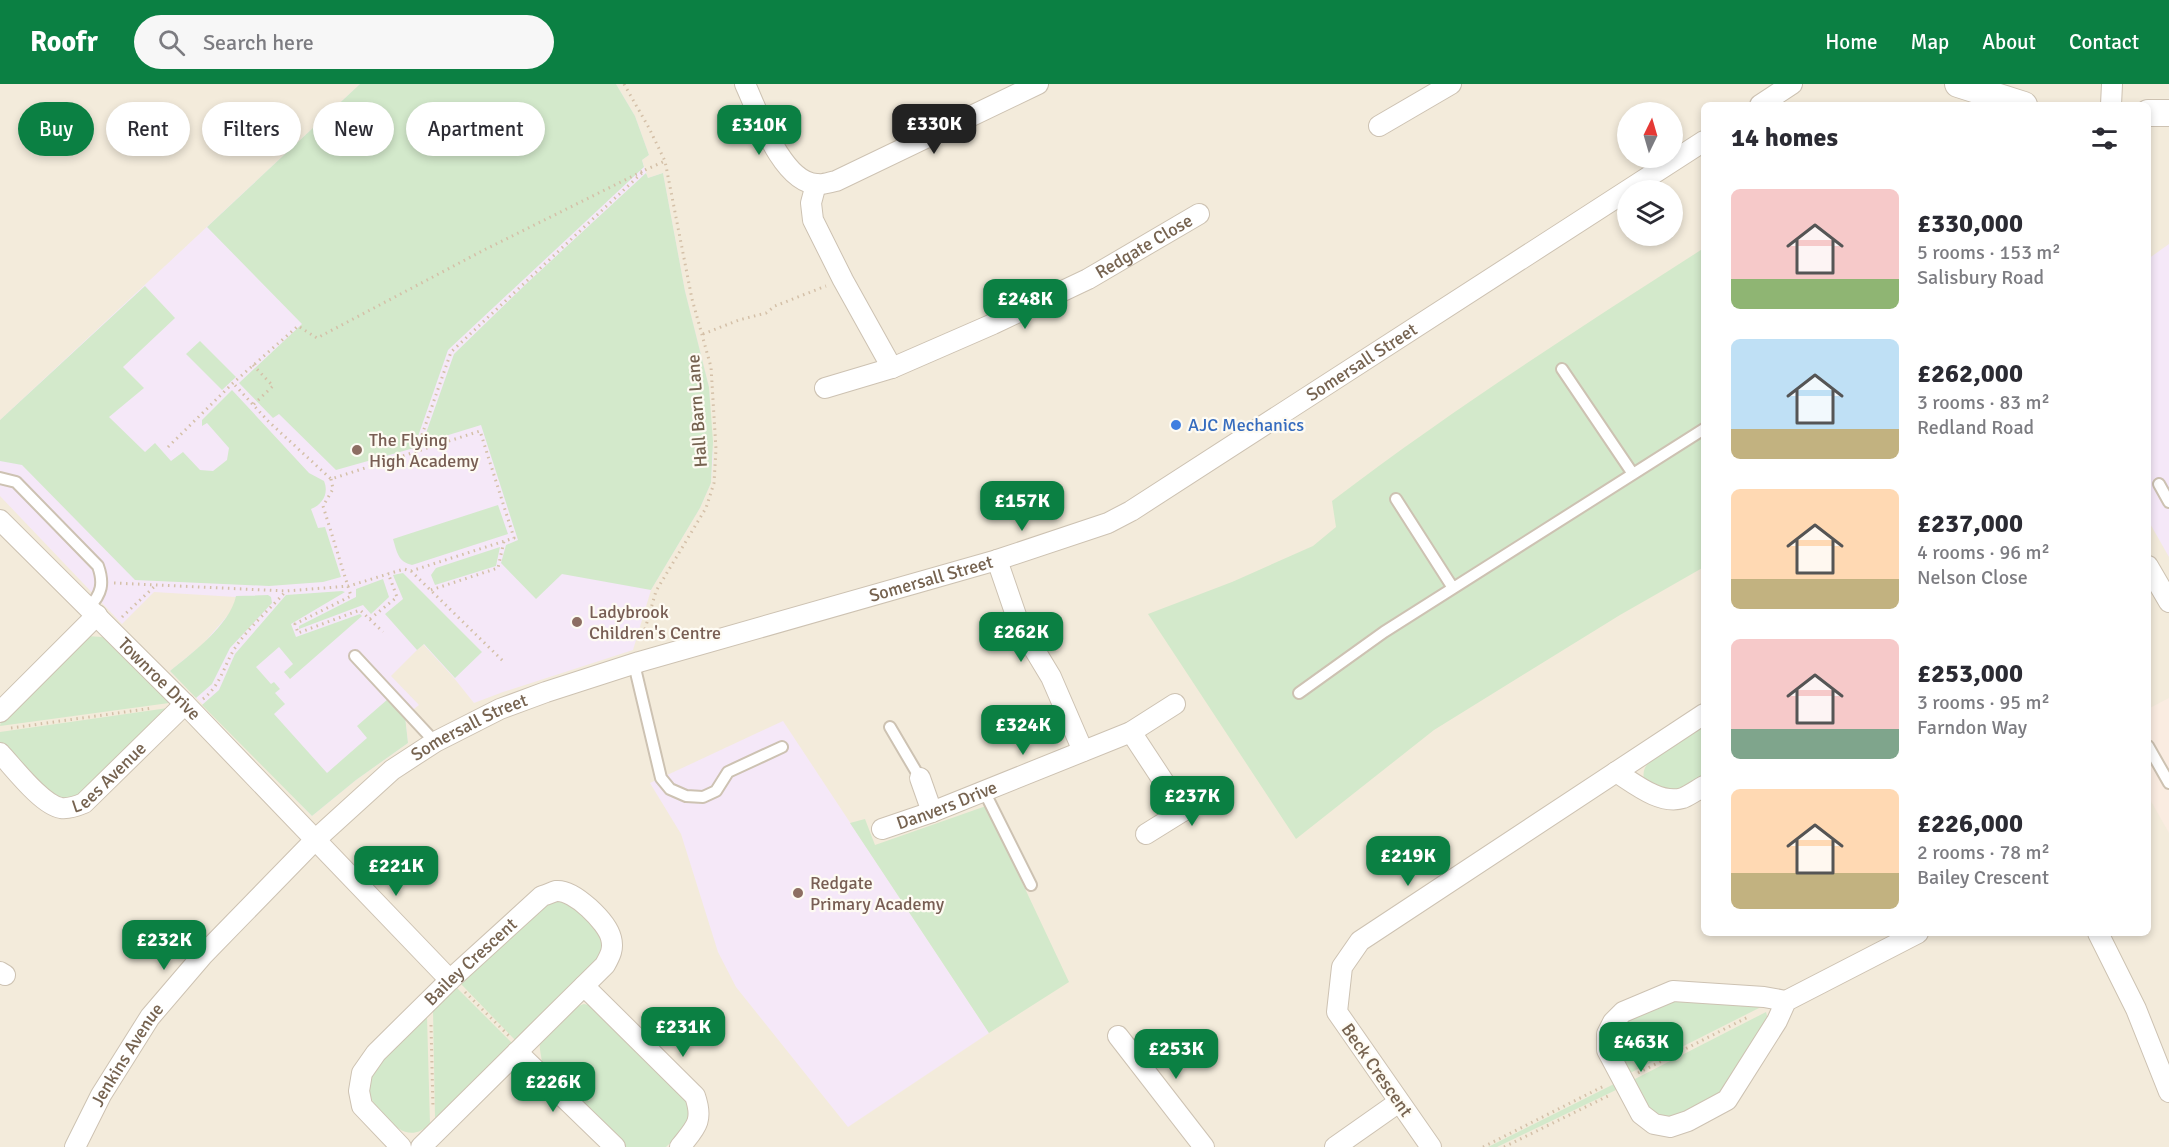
<!DOCTYPE html>
<html lang="en">
<head>
<meta charset="utf-8">
<style>
  body { margin:0; font-family:Signika,sans-serif; background:#f7f7f7; color:#2b2b33; height:100vh; display:flex; flex-direction:column; font-size:22px; white-space:nowrap }
  * { box-sizing:border-box; margin:0 }
  p { font-size:20px; color:#7c7c81 }
  .icon { flex:none; width:33px; height:33px; fill:none; stroke:currentColor; stroke-width:2; stroke-linecap:round; stroke-linejoin:round }
  .map { position:relative; flex:1; overflow:hidden }
  .side { position:absolute; left:1701px; top:18px; width:450px; height:834px; display:flex; flex-direction:column; background:#fff; border-radius:9px; box-shadow:0 3px 9px #0003 }
  .side>* { flex:none }
  .guide { position:absolute; left:18px; top:18px; width:570px; height:54px; display:flex; gap:12px }
  .needle { width:39px; rotate:5deg }
  .fabs { position:absolute; left:1617px; top:18px; display:grid; gap:12px }
  .fabs a { display:grid; place-items:center; width:66px; height:66px; border-radius:50%; background:#fff; box-shadow:0 3px 9px #0003; font-size:30px }
  .price { position:absolute; translate:-50% -51px; padding:0 14px; border-radius:12px; background:#0b8043; color:#fff; font-size:20px; line-height:39px; filter:drop-shadow(0 2px 3px #0008) }
  .price::after { content:''; position:absolute; left:50%; top:36px; width:18px; height:14px; margin-left:-9px; background:inherit; clip-path:polygon(0 0,100% 0,50% 100%) }
  .price.current { background:#222; color:#fff }
  ul { padding:0; list-style:none }
  li { display:flex; align-items:center; gap:18px; height:150px; padding:0 30px }
  li span { display:grid; place-items:center; flex:none; width:168px; height:120px; border-radius:9px; color:#555 }
  li>.icon { margin-inline-start:auto }
  span .icon { width:72px; height:72px; fill:#fffc; stroke-width:1 }
  li b { font-size:26px }
  h2 { display:flex; justify-content:space-between; align-items:center; height:72px; padding:0 30px; font-size:26px }
  .pill { padding:0 21px; border-radius:27px; background:#fff; box-shadow:0 3px 9px #0003; font-size:21px; line-height:54px }
  .pill.current { background:#0b8043; color:#fff }
  header { display:flex; align-items:center; gap:36px; box-sizing:border-box; height:84px; padding:0 30px; background:#0b8043; color:#fff }
  header strong { font-size:28px }
  nav { display:flex; gap:33px; margin-inline-start:auto; font-size:21px }
  .search { width:420px; height:54px; background:#f7f7f7; display:flex; align-items:center; gap:15px; box-sizing:border-box; padding:0 21px; border-radius:33px; color:#7c7c81; font-size:22px }
  .map>svg:first-child { display:block }
</style>
</head>
<body>
<header>
<strong>Roofr</strong>
<div class="search"><svg class="icon" aria-label="search" viewBox="0 0 24 24"><circle cx="10" cy="10" r="6"/><path d="M15 15l6 6"/></svg>Search here</div>
<nav><a>Home</a><a>Map</a><a>About</a><a>Contact</a></nav>
</header>
<div class="map">
<svg width="2169" height="1063" viewBox="0 0 2169 1063">
  <rect width="100%" height="100%" fill="#fbf8ec"/>
  <!-- residential -->
  <path fill="#f3ebdb" fill-rule="evenodd" d="M0 0H2169V1063H0ZM1704 21H2148V849H1704ZM1628 28H1672V74H1628ZM1628 106H1672V152H1628Z"/>
  <!-- commercial -->
  <path fill="#faece1" d="M2169 614V749L2148 712V625Z"/>
  <!-- education -->
  <path fill="#f5e8f8" d="M360 0H616L635 32 649 71 642 76 648 94 663 89 685 207 709 303 713 374 711 399 700 424 651 506 633 566 503 608 474 619 454 594 423 560 391 592 419 621 405 632 408 659 356 696 312 732 170 587 203 560 234 524 236 513 154 508 122 540 0 412V336Z
    M2169 160V473L2148 436V175Z
    M783 637 989 949 848 1043 736 903 718 868 681 750 650 699Z"/>
  <!-- green -->
  <path fill="#d3e9cb" d="M360 0H616L635 32 649 71 642 76 644 83 448 266 414 364 336 386 279 330 273 334 239 299 302 240 207 143Z
    M646 89 648 94 663 89 685 207 709 303 713 358 711 399 700 424 651 506 562 490 536 515 501 479 506 461 518 456 481 341 429 357 425 352 454 270 525 201Z
    M1704 164V483L1620 531 1434 646 1296 755 1148 530 1232 498 1313 462 1336 443 1332 417C1451 326 1578 245 1704 164Z
    M145 202 175 234 123 283 144 304 109 333 145 368 155 359 171 377 183 368 200 386 213 387 227 376 229 364 207 339 202 342V336L232 306 309 389 324 397C329 409 323 420 311 425L318 444 325 443 341 493 323 498 269 502 135 496 22 381 0 377V336Z
    M200 257 236 293 222 306 186 270Z
    M498 421 508 450 412 481C398 478 397 468 393 455Z
    M500 463 496 482 435 501 431 491 436 484Z
    M403 489 482 568 455 594 424 560 417 566 385 530 403 515 393 491Z
    M383 495 389 513 371 530 363 521 299 545V542L356 513V505Z
    M342 507 345 508 291 540 296 553 360 530 362 532 290 595 284 588 293 580 279 563 256 583 271 600 274 598 280 605 275 609 285 620 274 630 327 689 367 654 357 642 388 615 405 632 408 659 356 696 312 732 202 621 219 606 235 570 286 511Z
    M268 511 271 513 272 519 230 564 212 600 196 614 170 587C192 569 230 541 236 512Z
    M87 552 102 553 113 558 166 610 169 619 0 642 1 637Z
    M168 624 80 712 62 716 54 714 0 658V648Z
    M1704 640V695L1697 700 1665 709 1644 695C1642 686 1646 681 1652 675Z
    M986 722 1069 898 989 949 850 739 865 735 875 761Z
    M555 815 573 819 601 848 605 868 516 957 461 900 547 817Z
    M457 904 513 960 435 1034 433 926Z
    M1670 914 1756 920 1761 923 1628 990C1625 983 1620 976 1617 969 1604 936 1648 924 1670 914Z
    M584 920 598 923 688 1017C694 1042 683 1047 666 1063H626L542 978C541 970 538 960 541 953 547 942 573 923 584 920Z
    M1766 928 1768 935 1721 1012 1671 1035 1649 1028 1631 997Z
    M427 932 430 1040C413 1056 400 1048 386 1034 375 1022 365 1011 370 993 376 976 413 946 427 932Z
    M1614 1000 1616 1006 1497 1063H1488Z"/>
  <g fill="none" stroke-linecap="round" stroke-linejoin="round">
    <!-- service casing -->
    <g stroke="#cdc2b2" stroke-width="14">
      <path id="service" d="M1562 285 1633 390
        M0 394 16 398 98 482C104 499 102 510 89 523
        M2159 400 2169 418
        M1396 415 1453 504
        M355 572 435 658
        M634 580 661 694 670 705 686 712 703 713 716 707 728 688 782 663
        M1299 609 1384 548 1704 345
        M890 643 920 694
        M2148 662 2169 699
        M984 707 1031 801"/>
    </g>
    <!-- minor casing -->
    <g stroke="#cdc2b2" stroke-width="22">
      <g id="minor">
        <path d="M745 0C758 28 782 99 817 100 823 101 830 98 836 97L1038 0"/>
        <path d="M1760 21 1792 0"/>
        <path d="M2111 21 2112 0"/>
        <path d="M1379 42 1451 0"/>
        <path d="M816 100 811 119 813 136 843 196 892 284"/>
        <path id="s1" d="M825 304 892 284 993 240 1088 195 1199 130"/>
        <path id="s2" d="M0 436 185 620 450 896"/>
        <path d="M997 476 1019 540 1051 593 1083 667"/>
        <path d="M2148 482 2169 518"/>
        <path d="M0 628 97 531"/>
        <path d="M1131 648 1183 727"/>
        <path id="s3" d="M0 669C14 684 42 721 61 724 69 725 77 722 84 719L185 620"/>
        <path d="M1616 688C1635 700 1660 721 1683 714 1690 711 1697 706 1704 702"/>
        <path d="M920 694 932 728"/>
        <path id="s4" d="M882 745 932 728 1131 648 1175 620"/>
        <path d="M1146 750 1183 727 1221 708"/>
        <path d="M2098 849 2136 925 2169 1008"/>
        <path d="M0 888 5 891"/>
        <path d="M584 902 695 1012C704 1038 695 1044 680 1063"/>
        <path d="M1786 917 1764 913 1673 907 1623 928 1613 938 1607 950V966L1641 1030 1654 1040 1670 1043 1688 1037 1727 1016 1777 937 1786 917 1918 849"/>
        <path d="M1118 952 1204 1063"/>
        <path d="M517 968 615 1063"/>
        <path id="s5" d="M75 1063 101 1011 150 933 203 871 315 756 392 686 435 658 500 625 546 608 639 578 997 476 1108 439 1131 427 1704 57"/>
        <path id="s6" d="M401 1063 362 1022 359 1007 362 989 376 969 452 894 542 812C547 811 552 808 556 807 574 805 607 838 611 854 614 865 610 872 605 881L421 1063"/>
        <path d="M1335 1063 1399 1018"/>
        <path d="M1431 1063 1337 928 1342 883 1360 857 1704 630"/>
      </g>
    </g>
    <!-- tertiary casing -->
    <g stroke="#cdc2b2" stroke-width="28">
      <path id="tertiary" d="M1958 0 2024 21
        M2148 29H2169"/>
    </g>
    <!-- path -->
    <path stroke="#d4c0a8" stroke-width="3" stroke-dasharray="1.5 4.5" stroke-linecap="butt" d="M624 0 649 44 665 77 692 215 711 283 716 365 714 399 706 424 656 507 641 559
      M703 250 739 236 766 229 775 222 826 202
      M253 281 273 302 253 321
      M168 363 233 299 298 242 317 254 484 166 645 86
      M416 368 451 268 645 86 665 77
      M331 395 333 405 323 422 351 512 295 540 298 549 360 526 383 548
      M411 487 505 579
      M114 499 286 507 349 502 404 485 411 487 514 454 480 347 331 395 269 338 233 299
      M431 506 498 484 504 457
      M122 533 156 501
      M370 535 397 513 388 489
      M203 615C221 601 224 581 235 564 247 545 271 524 286 507
      M11 644 153 624
      M465 908 509 952
      M431 941 433 1025
      M1638 989 1750 932
      M1483 1063 1604 1002
      M1504 1063 1610 1011"/>
    <!-- service -->
    <use href="#service" stroke="#fff" stroke-width="10"/>
    <!-- minor -->
    <use href="#minor" stroke="#fff" stroke-width="20"/>
    <!-- tertiary -->
    <use href="#tertiary" stroke="#fff" stroke-width="26"/>
  </g>
  <!-- markers -->
  <circle fill="#3f7fe0" stroke="#fefbf3" stroke-width="2" cx="1176" cy="341" r="6"/>
  <g fill="#8d6e63" stroke="#fefbf3" stroke-width="2">
    <circle cx="357" cy="366" r="6"/>
    <circle cx="577" cy="538" r="6"/>
    <circle cx="798" cy="809" r="6"/>
  </g>
  <g text-anchor="middle" dominant-baseline="central" stroke-width="4.5" stroke-linejoin="round" paint-order="stroke">
    <!-- street labels -->
    <g font-size="18" fill="#766350" stroke="#fefbf3">
      <text stroke="none"><textPath href="#s1" startOffset="350">Redgate Close</textPath></text>
      <text stroke="none"><textPath href="#s5" startOffset="1557">Somersall Street</textPath></text>
      <text transform="translate(697 327) rotate(-94)">Hall Barn Lane</text>
      <text stroke="none"><textPath href="#s5" startOffset="1071">Somersall Street</textPath></text>
      <text stroke="none"><textPath href="#s2" startOffset="225">Townroe Drive</textPath></text>
      <text stroke="none"><textPath href="#s5" startOffset="585">Somersall Street</textPath></text>
      <text stroke="none"><textPath href="#s3" startOffset="142">Lees Avenue</textPath></text>
      <text stroke="none"><textPath href="#s4" startOffset="69">Danvers Drive</textPath></text>
      <text stroke="none"><textPath href="#s6" startOffset="246">Bailey Crescent</textPath></text>
      <text stroke="none"><textPath href="#s5" startOffset="106">Jenkins Avenue</textPath></text>
      <text transform="translate(1377 986) rotate(55)">Beck Crescent</text>
    </g>
    <!-- shop labels -->
    <g font-size="18" fill="#366cbe" stroke="#fefbf3" text-anchor="start">
      <text x="1188" y="341">AJC Mechanics</text>
    </g>
    <!-- education labels -->
    <g font-size="18" fill="#785e54" stroke="#fefbf3" text-anchor="start">
      <text x="369" y="356">The Flying<tspan x="369" dy="21">High Academy</tspan></text>
      <text x="589" y="528">Ladybrook<tspan x="589" dy="21">Children's Centre</tspan></text>
      <text x="810" y="799">Redgate<tspan x="810" dy="21">Primary Academy</tspan></text>
    </g>
  </g>
</svg>
<div class="fabs">
<a><svg class="needle" viewBox="-14 -14 28 28"><path d="M0-13l5 13h-10z" fill="#e53935"/><path d="M0 13l5-13h-10z" fill="#7c7c81"/></svg></a>
<a><svg class="icon" aria-label="layers" viewBox="0 0 24 24"><path d="M12 4l9 5-9 5-9-5zM3 14l9 5 9-5"/></svg></a>
</div>
<b class="price current" style="left:934px;top:71px">£330K</b>
<b class="price" style="left:759px;top:72px">£310K</b>
<b class="price" style="left:1025px;top:246px">£248K</b>
<b class="price" style="left:1022px;top:448px">£157K</b>
<b class="price" style="left:1021px;top:579px">£262K</b>
<b class="price" style="left:1023px;top:672px">£324K</b>
<b class="price" style="left:1192px;top:743px">£237K</b>
<b class="price" style="left:1408px;top:803px">£219K</b>
<b class="price" style="left:396px;top:813px">£221K</b>
<b class="price" style="left:164px;top:887px">£232K</b>
<b class="price" style="left:683px;top:974px">£231K</b>
<b class="price" style="left:1641px;top:989px">£463K</b>
<b class="price" style="left:1176px;top:996px">£253K</b>
<b class="price" style="left:553px;top:1029px">£226K</b>
<div class="guide">
<a class="pill current">Buy</a>
<a class="pill">Rent</a>
<a class="pill">Filters</a>
<a class="pill">New</a>
<a class="pill">Apartment</a>
</div>
<section class="side">
<h2>14 homes<svg class="icon" aria-label="filters" viewBox="0 0 24 24"><path d="M4 7h16M4 17h16"/><circle cx="9" cy="7" r="2"/><circle cx="15" cy="17" r="2"/></svg></h2>
<ul>
<li><span style="background:linear-gradient(#f6c9c9 75%,#8fb573 0)"><svg class="icon" aria-label="home" viewBox="0 0 24 24"><path d="M3 11l9-7 9 7M6 9v11h12V9"/></svg></span><div><b>£330,000</b><p>5 rooms · 153 m²</p><p>Salisbury Road</p></div></li>
<li><span style="background:linear-gradient(#bfe0f5 75%,#c2b280 0)"><svg class="icon" aria-label="home" viewBox="0 0 24 24"><path d="M3 11l9-7 9 7M6 9v11h12V9"/></svg></span><div><b>£262,000</b><p>3 rooms · 83 m²</p><p>Redland Road</p></div></li>
<li><span style="background:linear-gradient(#ffd9b3 75%,#c2b280 0)"><svg class="icon" aria-label="home" viewBox="0 0 24 24"><path d="M3 11l9-7 9 7M6 9v11h12V9"/></svg></span><div><b>£237,000</b><p>4 rooms · 96 m²</p><p>Nelson Close</p></div></li>
<li><span style="background:linear-gradient(#f6c9c9 75%,#7fa58c 0)"><svg class="icon" aria-label="home" viewBox="0 0 24 24"><path d="M3 11l9-7 9 7M6 9v11h12V9"/></svg></span><div><b>£253,000</b><p>3 rooms · 95 m²</p><p>Farndon Way</p></div></li>
<li><span style="background:linear-gradient(#ffd9b3 70%,#c2b280 0)"><svg class="icon" aria-label="home" viewBox="0 0 24 24"><path d="M3 11l9-7 9 7M6 9v11h12V9"/></svg></span><div><b>£226,000</b><p>2 rooms · 78 m²</p><p>Bailey Crescent</p></div></li>
</ul>
</section>
</div>
</body>
</html>
